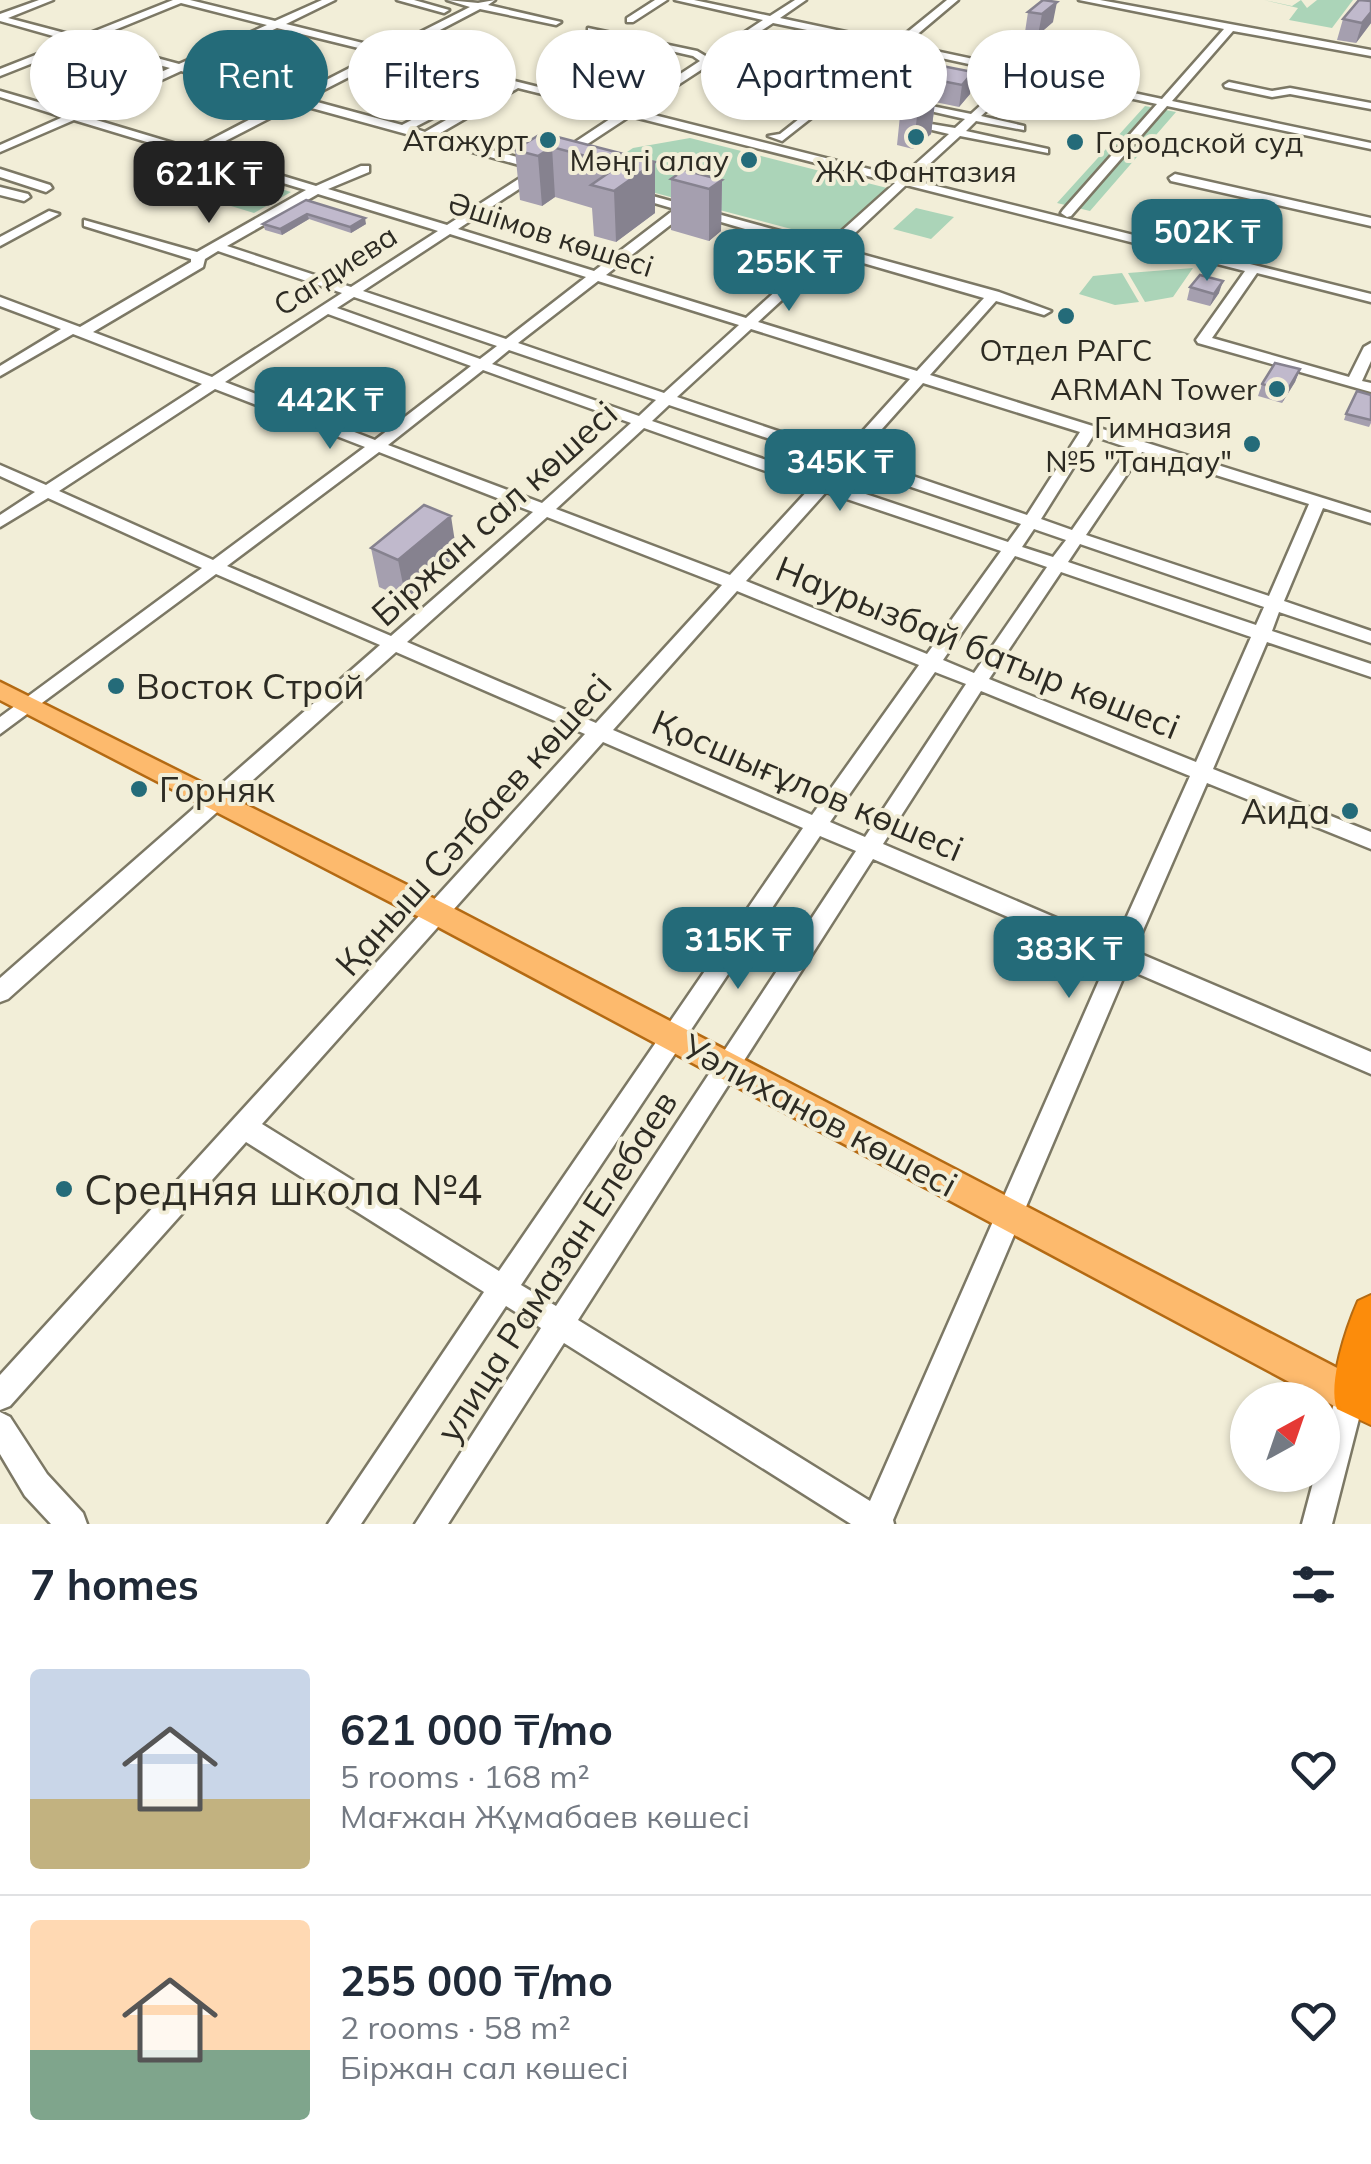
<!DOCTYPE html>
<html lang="en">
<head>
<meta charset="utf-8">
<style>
  body { margin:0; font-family:Mulish,sans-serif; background:#f2f2f3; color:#1f2937; height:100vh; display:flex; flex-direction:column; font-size:38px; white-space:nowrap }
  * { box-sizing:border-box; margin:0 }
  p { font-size:32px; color:#747a83 }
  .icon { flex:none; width:55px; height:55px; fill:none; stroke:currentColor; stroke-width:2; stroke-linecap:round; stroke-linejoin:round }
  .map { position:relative; height:1524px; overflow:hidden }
  .details { display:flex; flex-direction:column; background:#fff; flex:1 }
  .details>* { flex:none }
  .top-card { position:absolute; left:30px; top:30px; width:1312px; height:90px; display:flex; gap:20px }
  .needle { width:65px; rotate:40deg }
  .fabs { position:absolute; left:1230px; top:1382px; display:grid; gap:20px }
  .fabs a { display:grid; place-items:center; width:110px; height:110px; border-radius:50%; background:#fff; box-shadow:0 2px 8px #0004; font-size:50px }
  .price { position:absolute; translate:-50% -85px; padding:0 22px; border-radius:20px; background:#246b79; color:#fff; font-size:32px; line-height:65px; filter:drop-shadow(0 2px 5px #0008) }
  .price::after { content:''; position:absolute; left:50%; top:60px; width:30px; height:22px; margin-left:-15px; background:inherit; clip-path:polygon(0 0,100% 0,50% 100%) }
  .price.on { background:#222; color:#fff }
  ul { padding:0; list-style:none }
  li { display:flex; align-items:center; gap:30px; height:250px; padding:0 30px }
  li+li { border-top:2px solid #e0e1e3 }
  li span { display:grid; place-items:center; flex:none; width:280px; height:200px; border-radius:10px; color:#555 }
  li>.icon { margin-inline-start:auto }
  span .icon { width:120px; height:120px; fill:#fffc; stroke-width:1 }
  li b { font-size:42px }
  h2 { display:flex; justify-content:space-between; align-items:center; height:120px; padding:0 30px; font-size:42px }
  .chip { padding:0 35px; border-radius:45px; background:#fff; box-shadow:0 2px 8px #0004; font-size:35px; line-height:90px }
  .chip.on { background:#246b79; color:#fff }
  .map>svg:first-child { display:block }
</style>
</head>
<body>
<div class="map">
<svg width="1371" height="1524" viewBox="0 0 1371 1524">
  <rect width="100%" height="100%" fill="#f2eed8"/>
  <!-- green -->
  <path fill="#abd4b8" d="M1264 0 1292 6 1301 0 1307 8 1317 0H1353L1332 28 1289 20 1298 8Z
    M1145 106 1176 112 1090 211 1057 203Z
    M690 138 891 189 833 240 591 176 633 148Z
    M222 172H223L291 192 254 213 185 192Z
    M916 208 954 217 931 239 893 229Z
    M1193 268 1173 297 1145 302 1128 273Z
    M1122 273 1139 302 1115 305 1079 294 1093 276Z"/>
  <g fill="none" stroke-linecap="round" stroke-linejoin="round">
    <!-- minor casing -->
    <g stroke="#7c7865" stroke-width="5">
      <path id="minor" d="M39 0H53L8 18 80 37 173 0H190L275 21 322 0H335L286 24 387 49 470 7 447 0 478 3 495 0 488 5 561 22 556 25 480 9 398 52 627 109 700 61 693 56 588 32V28L697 51 707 57 763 20 675 0H694L770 16 795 0H806L780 18 1162 99 1224 29 1079 0H1100L1371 50V56L1233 31 1172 101 1371 143V149L1167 106 1071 216 1067 217 1061 213 1063 210 1157 104 1025 76 981 116 1024 126V130L976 121 966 131 1048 149V153L960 136 912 180 1371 294V302L1257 273 1212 338 1349 377 1364 347 1371 343V361L1362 381 1371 383V392L1198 343 1196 340 1245 271 906 185 839 248 999 292 1051 311 1044 315 996 301 930 375 1371 513V523L1323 508 1284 601 1371 631V643L1279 612 1272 631 1371 664V677L1267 642 1213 769 1371 832V849L1207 783 1134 951 1371 1052V1074L1127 969 893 1520 894 1524H851L564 1343 448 1524H415L541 1328 506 1306 361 1524H328L484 1292 246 1142 10 1406 0 1410V1375L585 734 396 652 8 999 0 1002V978L380 645 216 574 0 734V717L202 568 48 498 0 527V515L35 492 0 476V465L46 485 202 384 73 334 0 376V366L61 329 0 306V297L80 327 191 262V259L84 226V220L197 252 306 190 74 120 0 152V145L63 117 0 97V91L72 112 170 68 81 44 0 76V69L71 41 0 21V14ZM181 3 267 25 179 64 90 40ZM773 23 890 47 780 134 768 136 782 141 895 52V48L1015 74 971 114 882 96V100L965 119 955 128 907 120V124L949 134 901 177 638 111ZM277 28 379 53 295 96 190 67ZM390 56 507 85 468 107 442 104 402 125 306 99ZM181 71 287 100 193 149 83 116ZM518 88 619 113 542 164 437 135ZM297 104 534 169 447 225 328 189 369 172V166H361L316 186 204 152ZM448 110 460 112 425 132 413 128ZM630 116 895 183 827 244 627 189V195L675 209 594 271 458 229ZM318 194 429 228 438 231 351 287 227 246ZM687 212 820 251 746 318 606 275ZM450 234 586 277 506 339 363 291ZM218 251 342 293 212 377 93 332 203 267 205 259ZM832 254 984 298 917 371 758 322ZM598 281 739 325 664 393 518 343ZM354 297 497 346 480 359 337 308ZM328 314 471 366 375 440 225 382ZM751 329 910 379 843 453 677 397ZM509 350 656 400 639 416 492 364ZM483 370 631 423 542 503 388 445ZM923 383 1080 432 1027 515 857 457ZM215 389 365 447 213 560 59 491ZM669 405 835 461 819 478 652 421ZM644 428 811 487 730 575 556 509ZM1093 436 1129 448 1072 530 1041 519ZM379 452 533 512 391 636 227 566ZM1142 452 1309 504 1269 596 1086 535ZM849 466 1021 524 1008 542 833 483ZM826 492 1001 551 927 654 746 581ZM547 517 722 585 596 723 407 642ZM1034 529 1066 540 1053 557 1022 547ZM1080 544 1264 607 1256 625 1068 562ZM1015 556 1047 567 974 673 943 660ZM1061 572 1251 637 1196 762 989 679ZM737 591 919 665 812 815 613 730ZM935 672 966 684 865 837 830 822ZM981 691 1190 776 1115 943 883 844ZM603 742 803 828 499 1271 262 1124ZM820 836 856 851 556 1306 521 1285ZM873 859 1108 960 870 1501 578 1320Z
        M397 0H414L449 10 444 13Z
        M655 0H667L633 22H627V18Z
        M947 0H958L907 43H899V39Z
        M1229 82 1272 91 1290 88 1371 103V109L1290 94 1272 97 1225 87 1224 85Z
        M0 169 50 185 52 188 46 192 0 177Z
        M1175 174 1371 218V226L1171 181 1169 178Z
        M0 187 28 194 30 197 24 201 0 195Z
        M49 211 59 214 0 246V237Z
        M1351 1381 1361 1385 1365 1395 1332 1524H1302L1315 1475H1322C1322 1444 1329 1414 1341 1385Z
        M0 1412 10 1417 47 1474 83 1513 87 1524H51L25 1496 0 1454Z"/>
    </g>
    <!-- major casing -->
    <g stroke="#b46a13" stroke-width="5">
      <path id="major" d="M0 682 447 905 1364 1382 1369 1395 1364 1408 1351 1413 1338 1408 427 921 0 700Z"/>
    </g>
    <!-- highway casing -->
    <g stroke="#b46a13" stroke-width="4">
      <path id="highway" d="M1371 1295V1425L1337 1409C1327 1384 1347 1326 1358 1301Z"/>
    </g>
    <!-- minor -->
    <use href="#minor" fill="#fff" fill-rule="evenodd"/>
    <!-- major -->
    <use href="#major" fill="#fdba6d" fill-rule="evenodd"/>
    <!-- highway -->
    <use href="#highway" fill="#fc8c0b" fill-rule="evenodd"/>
  </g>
  <!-- wall -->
  <path fill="#a59faf" d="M1043 0 1053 22 1038 35 1025 32 1028 12Z
    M1343 19 1371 23 1356 43 1337 40Z
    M973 72 970 94 959 107 935 102 931 134 913 149 897 145 902 96 915 86 916 76Z
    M1051 74 1047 96 1033 109 1019 106 1023 84Z
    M542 133 655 162V213L616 242 594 236 592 208 555 197 542 206 520 200 515 150Z
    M671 179 722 180 721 231 709 241 671 230Z
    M306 200 366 224 351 233 309 219 282 235 265 230 263 224Z
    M1190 287 1219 293 1210 306 1187 300Z
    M1300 369 1295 382 1282 403 1258 396 1262 384Z
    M1371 395V423L1369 427 1344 420 1346 414Z
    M371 548 457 555 406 599 379 587Z"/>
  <!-- shaded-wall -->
  <path fill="#86828f" d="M1057 2 1053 22 1038 35 1042 14Z
    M1371 12V23L1356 43 1362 23Z
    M973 72 970 94 959 107 962 85Z
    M1051 74 1047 96 1033 109 1037 87Z
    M937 86 931 134 913 149 919 100Z
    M552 147 555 197 542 206 538 156Z
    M655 162V213L616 242 614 191Z
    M722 180 721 231 709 241V189Z
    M307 214 309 219 282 235 280 229Z
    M365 218 366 224 351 233 350 227Z
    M1223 281 1219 293 1210 306 1214 294Z
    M1300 369 1295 382 1282 403 1287 391Z
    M451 516 457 555 406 599 398 560Z"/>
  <!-- building -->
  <path fill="#c0b9cc" stroke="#86828f" stroke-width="2.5" d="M1043 0 1057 2 1042 14 1028 12Z
    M1359 0 1371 1V12L1362 23 1343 19Z
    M932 64 973 72 962 85 916 76Z
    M1037 72 1051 74 1037 87 1023 84Z
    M920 82 937 86 919 100 902 96Z
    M542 133 655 162 614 191 591 185 620 165 552 147 538 156 515 150Z
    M684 170 722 180 709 189 671 179Z
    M306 200 365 218 350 227 307 214 280 229 263 224Z
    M1200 275 1223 281 1214 294 1190 287Z
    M1275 363 1300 369 1287 391 1262 384Z
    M1357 391 1371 395V420L1346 414Z
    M424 505 451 516 398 560 371 548Z"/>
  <!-- markers -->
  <g fill="#246b79" stroke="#f2eed8" stroke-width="4">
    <circle cx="916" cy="137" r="10"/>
    <circle cx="548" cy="140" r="10"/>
    <circle cx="1075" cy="142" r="10"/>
    <circle cx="749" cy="160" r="10"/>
    <circle cx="1066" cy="316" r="10"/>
    <circle cx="1277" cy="389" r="10"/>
    <circle cx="1252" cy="444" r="10"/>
    <circle cx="116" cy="686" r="10"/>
    <circle cx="139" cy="789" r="10"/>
    <circle cx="1350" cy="811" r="10"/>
    <circle cx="64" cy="1189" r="10"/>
  </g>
  <g text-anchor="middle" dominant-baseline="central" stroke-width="8" stroke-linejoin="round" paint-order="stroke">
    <!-- far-poi labels -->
    <g font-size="30" fill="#2d2b23" stroke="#f2eed8" text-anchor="end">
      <text x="528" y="140">Атажурт</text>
      <text x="1095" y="142" text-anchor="start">Городской суд</text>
      <text x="729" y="160">Мәңгі алау</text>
      <text x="916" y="171" text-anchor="middle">ЖК Фантазия</text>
      <text x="1066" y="350" text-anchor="middle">Отдел РАГС</text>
      <text x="1257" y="389">ARMAN Tower</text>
      <text x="1232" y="427">Гимназия<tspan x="1232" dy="34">№5 "Тандау"</tspan></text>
    </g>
    <!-- far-street labels -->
    <g font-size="30" fill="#2d2b23" stroke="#f2eed8">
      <text transform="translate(551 234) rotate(18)">Әшімов көшесі</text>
      <text transform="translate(335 270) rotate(-33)">Сагдиева</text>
    </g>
    <!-- street labels -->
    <g font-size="35" fill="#2d2b23" stroke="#f2eed8">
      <text transform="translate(494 513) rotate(-42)">Біржан сал көшесі</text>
      <text transform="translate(978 647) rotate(22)">Наурызбай батыр көшесі</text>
      <text transform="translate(808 785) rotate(23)">Қосшығұлов көшесі</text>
      <text transform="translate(473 824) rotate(-48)">Қаныш Сәтбаев көшесі</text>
      <text transform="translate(820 1115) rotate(28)">Уәлиханов көшесі</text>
      <text transform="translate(556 1266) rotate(-57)">улица Рамазан Елебаев</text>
    </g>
    <!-- poi labels -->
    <g font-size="35" fill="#2d2b23" stroke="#f2eed8" text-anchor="start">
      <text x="136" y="686">Восток Строй</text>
      <text x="159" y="789">Горняк</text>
      <text x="1330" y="811" text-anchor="end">Аида</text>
    </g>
    <!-- near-poi labels -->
    <g font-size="42" fill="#2d2b23" stroke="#f2eed8" text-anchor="start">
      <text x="84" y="1189">Средняя школа №4</text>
    </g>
  </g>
</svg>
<div class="fabs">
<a><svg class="needle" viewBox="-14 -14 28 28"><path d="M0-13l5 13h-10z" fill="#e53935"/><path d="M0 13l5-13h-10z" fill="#747a83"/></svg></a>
</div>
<b class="price on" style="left:209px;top:226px">621K ₸</b>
<b class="price" style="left:1207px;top:284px">502K ₸</b>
<b class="price" style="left:789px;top:314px">255K ₸</b>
<b class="price" style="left:330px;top:452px">442K ₸</b>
<b class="price" style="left:840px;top:514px">345K ₸</b>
<b class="price" style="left:738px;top:992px">315K ₸</b>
<b class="price" style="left:1069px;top:1001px">383K ₸</b>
<div class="top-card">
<a class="chip">Buy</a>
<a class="chip on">Rent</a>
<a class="chip">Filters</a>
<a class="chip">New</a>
<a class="chip">Apartment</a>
<a class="chip">House</a>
</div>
</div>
<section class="details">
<h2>7 homes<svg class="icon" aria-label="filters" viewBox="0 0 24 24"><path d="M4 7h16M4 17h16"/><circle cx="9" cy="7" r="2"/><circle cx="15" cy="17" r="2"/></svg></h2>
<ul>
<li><span style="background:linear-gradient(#c9d6e8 65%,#c2b280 0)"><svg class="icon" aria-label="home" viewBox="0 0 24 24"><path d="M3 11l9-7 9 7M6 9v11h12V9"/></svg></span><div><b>621 000 ₸/mo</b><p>5 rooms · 168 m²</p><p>Мағжан Жұмабаев көшесі</p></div><svg class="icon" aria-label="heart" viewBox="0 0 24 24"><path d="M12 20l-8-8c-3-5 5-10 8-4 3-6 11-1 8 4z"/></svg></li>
<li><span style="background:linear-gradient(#ffd9b3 65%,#7fa58c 0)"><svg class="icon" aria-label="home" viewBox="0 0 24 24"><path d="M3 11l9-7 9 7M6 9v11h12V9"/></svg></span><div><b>255 000 ₸/mo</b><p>2 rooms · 58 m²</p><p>Біржан сал көшесі</p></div><svg class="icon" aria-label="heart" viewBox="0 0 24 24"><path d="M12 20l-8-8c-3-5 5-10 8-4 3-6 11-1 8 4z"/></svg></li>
</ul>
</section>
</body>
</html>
